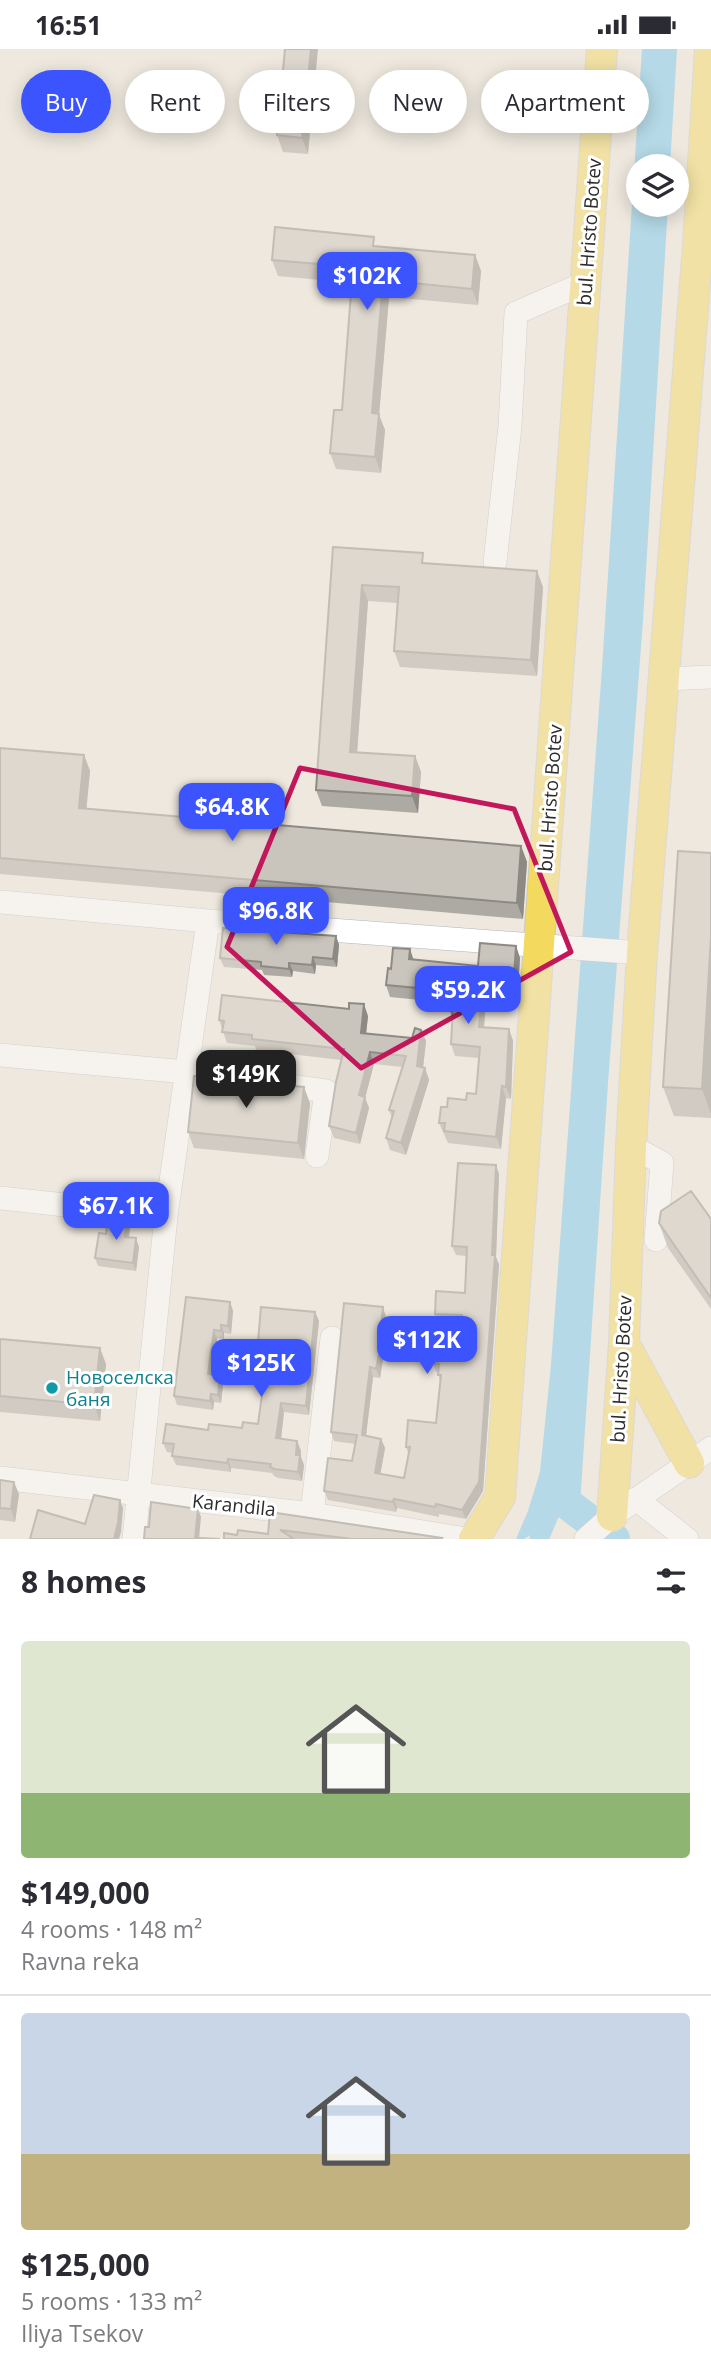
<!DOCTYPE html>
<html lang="en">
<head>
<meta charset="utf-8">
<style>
  body { margin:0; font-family:"Open Sans",sans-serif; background:#f7f7f7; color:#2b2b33; height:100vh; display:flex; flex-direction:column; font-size:26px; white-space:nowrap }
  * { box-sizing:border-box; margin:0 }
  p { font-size:23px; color:#7c7c81 }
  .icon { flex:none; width:38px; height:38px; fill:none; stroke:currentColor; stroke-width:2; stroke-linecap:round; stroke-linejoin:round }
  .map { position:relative; height:1490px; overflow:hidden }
  .panel { display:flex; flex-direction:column; background:#fff; flex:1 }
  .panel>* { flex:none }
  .hud { position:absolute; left:21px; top:21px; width:670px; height:63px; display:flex; gap:14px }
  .fabs { position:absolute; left:626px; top:105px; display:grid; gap:14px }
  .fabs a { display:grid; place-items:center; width:63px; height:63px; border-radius:50%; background:#fff; box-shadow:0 4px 18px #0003; font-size:35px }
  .price { position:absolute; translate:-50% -60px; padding:0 16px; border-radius:14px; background:#3c54fd; color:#fff; font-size:23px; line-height:46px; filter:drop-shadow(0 2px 4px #0008) }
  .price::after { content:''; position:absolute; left:50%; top:42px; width:21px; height:16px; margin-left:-10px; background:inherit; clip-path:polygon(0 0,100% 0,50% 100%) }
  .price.active { background:#222; color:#fff }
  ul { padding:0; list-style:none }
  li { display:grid; align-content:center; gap:14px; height:371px; padding:0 21px }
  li+li { border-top:2px solid #e1e1e2 }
  li span { display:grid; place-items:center; height:217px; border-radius:7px; color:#555 }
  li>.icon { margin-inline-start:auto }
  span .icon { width:126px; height:126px; fill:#fffc; stroke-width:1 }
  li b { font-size:30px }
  h2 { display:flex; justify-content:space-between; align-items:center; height:84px; padding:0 21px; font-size:30px }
  .tag { padding:0 24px; border-radius:32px; background:#fff; box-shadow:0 4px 18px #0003; font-size:24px; line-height:63px }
  .tag.active { background:#3c54fd; color:#fff }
  .status { display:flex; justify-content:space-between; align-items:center; height:49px; padding:0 35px; background:#fff; direction:ltr }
  .status svg { height:19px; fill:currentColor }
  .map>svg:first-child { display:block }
</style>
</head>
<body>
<div class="status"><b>16:51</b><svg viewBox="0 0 49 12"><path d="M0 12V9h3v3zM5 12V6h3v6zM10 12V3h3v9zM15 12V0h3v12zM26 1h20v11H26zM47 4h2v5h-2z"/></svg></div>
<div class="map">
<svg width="711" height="1490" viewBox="0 0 711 1490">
  <rect width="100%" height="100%" fill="#eee8de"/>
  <!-- water -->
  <path fill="#70c7f1" d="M642 0H677L670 117H639V156H668L643 571 608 1034 580 1455 524 1490H516L528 1462 540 1423 551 1316 602 619Z"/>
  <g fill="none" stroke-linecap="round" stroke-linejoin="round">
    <!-- canal -->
    <path stroke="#70c7f1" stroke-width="19" d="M539 1490 555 1452"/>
    <!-- river -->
    <path stroke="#70c7f1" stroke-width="32" d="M557 1447 614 1490"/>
    <!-- minor casing -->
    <g stroke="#b2b4c0" stroke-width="24">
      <path id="minor" d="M495 513 510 377 516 264 585 234
        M665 630 711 628
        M0 853 208 872 642 904
        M0 1006 186 1023 326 1042 317 1107
        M631 1097 662 1114 656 1191
        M0 1149 166 1167
        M0 1429 312 1465 466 1490
        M636 1450 687 1490
        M312 1465 332 1289
        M134 1490 166 1167 208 872
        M586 1490 612 1467 711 1399"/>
    </g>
    <!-- major casing -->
    <g stroke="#c8c8c8" stroke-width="32">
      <path id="major" d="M624 1294 689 1414
        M612 1467 624 1294 631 1097 642 904 698 196 710 0
        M474 1490 500 1448 602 0"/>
    </g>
    <!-- minor -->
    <use href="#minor" stroke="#fff" stroke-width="23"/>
    <!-- major -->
    <use href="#major" stroke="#f3d95e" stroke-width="30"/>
  </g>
  <!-- wall -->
  <path fill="#ada9a3" d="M285 0 308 105 283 103 277 86Z
    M377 197 475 206 481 222 478 256 389 248 379 366 385 381 381 424 336 420 330 404 342 361 352 234 278 227 272 211Z
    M333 498 427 514 543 538 537 627 400 618 394 602 397 554 368 552 357 703 415 707 421 723 418 764 322 757 316 741Z
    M0 699 84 706 90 722 86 759 521 797 527 813 523 870 0 825Z
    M711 804V1069L674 1067 663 1038Z
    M336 887 339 896 337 918 316 916 315 925 293 922 292 928 264 926 262 921 224 918 220 909Z
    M516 897 520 909 517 954 486 952 484 978 509 980 513 992 511 1050 506 1049 501 1100 448 1094 439 1074 447 1058 466 1051 476 1045 479 1009 455 1007 451 995 453 970 448 958H443L441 953 390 948 386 936 391 920 414 911 478 917Z
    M368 967 366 984 412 989 421 981 426 992 423 1019H425L429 1031 406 1106 390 1101 386 1089 392 1069 389 1061 403 1018 374 1015 365 1049 369 1059 360 1095 334 1089 329 1077 341 1011 256 1001 255 997 227 994 219 971Z
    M310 1054 304 1110 194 1099 188 1083Z
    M499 1125 496 1208 499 1216 483 1442 466 1470 439 1465V1468L397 1459 396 1463 328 1451 324 1442 352 1412 355 1395 334 1392 331 1383 386 1268 382 1300 384 1304 380 1329 373 1328 366 1387 381 1390 385 1399 380 1425 404 1429 409 1406 406 1398 436 1374 440 1333 438 1323H436L433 1314 459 1299 461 1275 438 1274 435 1265 465 1244 467 1207 456 1206 452 1197Z
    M127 1169 130 1178 129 1188 139 1198 136 1222 98 1217 95 1209 106 1185Z
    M711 1170V1260L668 1199 659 1174Z
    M230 1253 233 1262 231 1285 224 1284V1290L217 1289 212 1326 220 1327 223 1335 221 1354 214 1353 213 1361 177 1356 174 1347Z
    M315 1263 319 1272 309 1366 284 1363 281 1390 297 1392 301 1402 300 1406 304 1416 302 1432 278 1429 274 1427 272 1424 231 1419V1423L176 1416 172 1407 173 1404 167 1403 163 1394 208 1381 242 1379 258 1375 265 1326H259L256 1316Z
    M0 1290 106 1315 100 1372 0 1363Z
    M0 1431 19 1445 15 1473 0 1471Z
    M270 1463 442 1490H224L237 1486 268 1485Z"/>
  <!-- shaded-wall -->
  <path fill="#8d8a84" d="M311 0H318L308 105 302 89Z
    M475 206 481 222 478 256 472 240Z
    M383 231 389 248 379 366 385 381 381 424 375 408 372 364Z
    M537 522 543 538 537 627 531 611Z
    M362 536 368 552 356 719 350 703Z
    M84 706 90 722 85 775 79 759Z
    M415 707 421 723 418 764 412 747Z
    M521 797 527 813 523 870 517 854Z
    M336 887 339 896 337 918 333 910Z
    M711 888V1065L702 1040Z
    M516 897 520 909 517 954 513 942Z
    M410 900 414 912 409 910Z
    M313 908 316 916 315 925 312 916Z
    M289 914 293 922 292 928 289 920Z
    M482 940 486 952 483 990 479 978Z
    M364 955 368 967 365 995 361 984Z
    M509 980 513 992 511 1050 506 1038Z
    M421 981 426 992 422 1028 417 1017Z
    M370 1003 374 1015 365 1049 369 1059 360 1095 356 1084 359 1046Z
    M425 1019 429 1031 406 1106 401 1094Z
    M502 1037 506 1049 501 1100 496 1088Z
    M304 1038 310 1054 304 1110 298 1094Z
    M496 1116 499 1125 496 1208 499 1216 483 1442 466 1470 462 1461 492 1206Z
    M127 1169 130 1178 128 1196 125 1188Z
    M136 1189 139 1198 136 1222 133 1214Z
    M230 1253 233 1262 231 1285 228 1277Z
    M383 1258 386 1268 382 1300 384 1304 380 1329 376 1320Z
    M315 1263 319 1272 309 1366 306 1357Z
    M221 1276 224 1284V1290L221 1282Z
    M214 1281 217 1289 211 1334 208 1325Z
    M100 1299 106 1315 100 1372 94 1356Z
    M370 1318 373 1328 365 1395 362 1386Z
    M220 1327 223 1335 221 1354 218 1346Z
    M211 1345 214 1353 213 1361 210 1352Z
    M281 1354 284 1363 280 1399 276 1389Z
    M381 1390 385 1399 379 1433 375 1424Z
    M297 1392 301 1402 299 1415 296 1406Z
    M300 1406 304 1416 302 1432 298 1423Z
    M228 1410 231 1419V1423L227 1414Z
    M14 1433 19 1445 15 1473 11 1460Z
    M394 1450 397 1459 396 1463 393 1453Z
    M120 1451 123 1459 121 1483 119 1490H114Z
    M198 1460 201 1468 199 1490H195Z"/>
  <!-- building -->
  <path fill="#c9c5bd" stroke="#8d8a84" stroke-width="2" d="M285 0H311L302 89 277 86Z
    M275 178 374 188 373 197 475 206 472 240 383 231 372 364 379 365 375 408 330 404 334 361H342L353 218 272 211Z
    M333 498 423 504 422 514 537 522 531 611 394 602 399 538 362 536 350 703 415 707 412 747 316 741Z
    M0 699 84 706 79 759 521 797 517 854 0 809Z
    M678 802 711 804V888L702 1040 663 1038Z
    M223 879 336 887 333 910 313 908 312 916 289 914V920L261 917V913L220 909Z
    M480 894 516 897 513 942 482 940 479 978 509 980 506 1038 502 1037 496 1088 444 1082 445 1074H439L441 1058H447L448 1049 466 1051 467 1044 476 1045 480 998 451 995 453 959 448 958 449 947 438 946 439 941 386 936 388 919 391 920 393 899 410 900 409 910 478 917Z
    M222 946 349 960V954L364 955 361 984 412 989 415 979 421 981 417 1017 425 1019 401 1094 386 1089 394 1062 389 1061 406 1007 370 1003 359 1046 365 1048 356 1084 329 1077 336 1033 344 1000 252 990V986L222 983 224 972 219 971Z
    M194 1027 304 1038 298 1094 188 1083Z
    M458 1114 496 1116 492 1206H495L479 1433 462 1461 436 1455 435 1458 394 1450 393 1453 324 1442 328 1409 352 1412 357 1386 331 1383 344 1254 383 1258 379 1295H381L376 1320 370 1318 362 1386 381 1390 375 1424 404 1429 410 1398H406L408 1371 436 1374 441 1326H438L439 1315 433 1314 434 1297 459 1299 462 1266 435 1265 436 1242 465 1244 467 1198 452 1197Z
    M691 1142 711 1170V1249L659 1174 661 1162Z
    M108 1167 127 1169 125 1188 136 1189 133 1214 95 1209 99 1184 106 1185Z
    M186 1248 230 1253 228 1277 221 1276V1282L214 1281 208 1325 220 1327 218 1346 211 1345 210 1352 174 1347Z
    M261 1258 315 1263 306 1357 281 1354 276 1389 297 1392 296 1406H300L298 1423 274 1420 270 1418 271 1415 228 1410 227 1414 172 1407 174 1395 163 1394 166 1375 208 1381 209 1375 242 1379 243 1373 258 1375 266 1317 256 1316Z
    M0 1290 100 1299 94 1356 0 1347Z
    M0 1431 14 1433 11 1460 0 1459Z
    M94 1446 120 1451 118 1474 114 1490H30L38 1461 85 1475Z
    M151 1453 198 1460 195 1490H144L145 1478H149Z
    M270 1463 442 1489 441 1490H352L280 1481 294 1490H224V1484L237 1486 238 1481 268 1485Z
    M198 1489 220 1490H198Z"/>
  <!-- marked area -->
  <path d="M0 0H711V1490H0ZM300 719 514 760 571 903 361 1019 227 898Z" fill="#eee8de" fill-opacity=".55" fill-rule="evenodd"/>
  <path fill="none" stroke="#c2185b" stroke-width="5" stroke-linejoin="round" d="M300 719 514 760 571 903 361 1019 227 898Z"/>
  <!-- markers -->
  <circle fill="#0f9aa8" stroke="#fff" stroke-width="2.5" cx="52" cy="1339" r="7"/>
  <g text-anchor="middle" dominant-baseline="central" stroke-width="6" stroke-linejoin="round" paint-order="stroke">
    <!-- street labels -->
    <g font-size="19" fill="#2c2c2c" stroke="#fff">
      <text transform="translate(589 183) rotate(-86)">bul. Hristo Botev</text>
      <text transform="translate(550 749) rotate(-86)">bul. Hristo Botev</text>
      <text transform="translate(621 1320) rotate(-87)">bul. Hristo Botev</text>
      <text transform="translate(234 1456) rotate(6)">Karandila</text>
    </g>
    <!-- culture labels -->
    <g font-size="19" fill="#0d838f" stroke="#fff" text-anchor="start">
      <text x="66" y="1328">Новоселска<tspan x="66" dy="22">баня</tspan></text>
    </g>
  </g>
</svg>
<div class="fabs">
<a><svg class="icon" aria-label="layers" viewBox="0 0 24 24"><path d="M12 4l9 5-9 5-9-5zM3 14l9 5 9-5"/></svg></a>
</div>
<b class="price" style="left:367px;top:263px">$102K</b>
<b class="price" style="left:232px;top:794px">$64.8K</b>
<b class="price" style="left:276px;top:898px">$96.8K</b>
<b class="price" style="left:468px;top:977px">$59.2K</b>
<b class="price active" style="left:246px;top:1061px">$149K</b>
<b class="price" style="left:116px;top:1193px">$67.1K</b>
<b class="price" style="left:427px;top:1327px">$112K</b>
<b class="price" style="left:261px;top:1350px">$125K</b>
<div class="hud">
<a class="tag active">Buy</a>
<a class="tag">Rent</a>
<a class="tag">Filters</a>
<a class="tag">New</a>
<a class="tag">Apartment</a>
</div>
</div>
<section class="panel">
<h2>8 homes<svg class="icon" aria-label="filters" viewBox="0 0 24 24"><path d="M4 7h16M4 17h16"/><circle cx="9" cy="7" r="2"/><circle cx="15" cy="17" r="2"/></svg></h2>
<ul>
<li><span style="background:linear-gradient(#dfe7d0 70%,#8fb573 0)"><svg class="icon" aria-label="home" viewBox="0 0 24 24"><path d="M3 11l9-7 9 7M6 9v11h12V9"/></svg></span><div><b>$149,000</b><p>4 rooms · 148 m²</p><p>Ravna reka</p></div></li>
<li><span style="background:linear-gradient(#c9d6e8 65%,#c2b280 0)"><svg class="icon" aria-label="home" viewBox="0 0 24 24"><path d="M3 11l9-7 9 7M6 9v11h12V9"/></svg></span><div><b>$125,000</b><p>5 rooms · 133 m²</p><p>Iliya Tsekov</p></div></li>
</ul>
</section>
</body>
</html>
